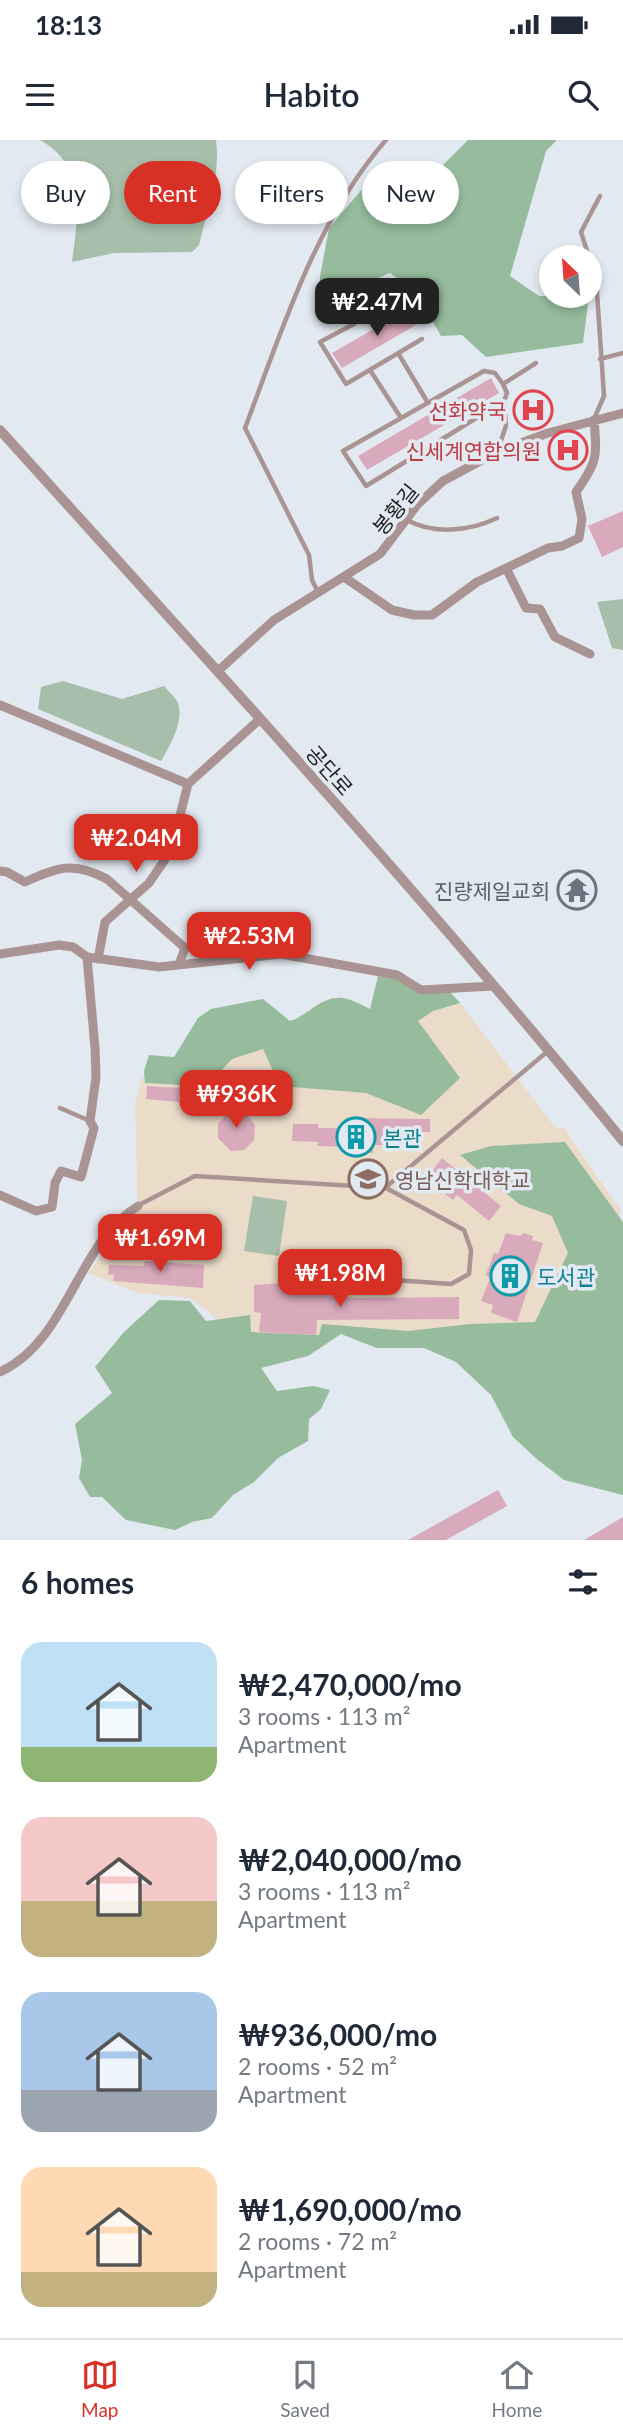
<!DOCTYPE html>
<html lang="en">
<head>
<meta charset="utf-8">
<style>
  body { margin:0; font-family:Lato,"Noto Sans KR",sans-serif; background:#f6f6f7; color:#1f2937; height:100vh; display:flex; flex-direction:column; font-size:26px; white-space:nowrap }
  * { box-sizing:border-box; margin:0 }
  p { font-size:23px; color:#747a83 }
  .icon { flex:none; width:38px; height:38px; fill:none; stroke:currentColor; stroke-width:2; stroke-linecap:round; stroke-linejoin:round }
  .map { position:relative; height:1400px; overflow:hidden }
  .sheet { display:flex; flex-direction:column; background:#fff; flex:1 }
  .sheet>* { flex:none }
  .hud { position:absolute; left:21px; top:21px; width:581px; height:63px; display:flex; gap:14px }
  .needle { width:46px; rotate:335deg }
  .buttons { position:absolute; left:539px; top:105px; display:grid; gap:14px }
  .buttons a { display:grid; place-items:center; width:63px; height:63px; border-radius:50%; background:#fff; box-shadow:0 4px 10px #0003; font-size:35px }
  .price { position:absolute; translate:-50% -60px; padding:0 16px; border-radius:14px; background:#d93025; color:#fff; font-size:23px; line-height:46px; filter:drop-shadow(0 2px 4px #0008) }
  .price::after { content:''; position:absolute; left:50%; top:42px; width:21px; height:16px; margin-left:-10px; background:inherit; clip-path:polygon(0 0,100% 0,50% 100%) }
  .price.selected { background:#222; color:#fff }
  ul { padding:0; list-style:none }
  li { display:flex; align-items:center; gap:21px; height:175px; padding:0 21px }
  li span { display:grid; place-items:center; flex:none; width:196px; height:140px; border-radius:21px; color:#555 }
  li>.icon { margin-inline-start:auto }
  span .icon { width:84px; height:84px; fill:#fffc; stroke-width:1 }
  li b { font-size:30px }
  h2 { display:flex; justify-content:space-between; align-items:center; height:84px; padding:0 21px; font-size:30px }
  .chip { padding:0 24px; border-radius:32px; background:#fff; box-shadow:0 4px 10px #0003; font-size:24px; line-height:63px }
  .chip.selected { background:#d93025; color:#fff }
  .status { display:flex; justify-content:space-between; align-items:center; height:49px; padding:0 35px; background:#fff; direction:ltr }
  .status svg { height:19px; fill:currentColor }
  header { display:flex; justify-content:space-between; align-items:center; height:91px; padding:0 21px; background:#fff; font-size:32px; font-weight:600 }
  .tab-bar { display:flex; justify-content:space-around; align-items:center; height:98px; border-top:2px solid #e0e1e3; background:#fff; font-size:19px; color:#747a83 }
  .tab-bar a { display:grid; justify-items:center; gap:4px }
  .tab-bar .selected { color:#d93025 }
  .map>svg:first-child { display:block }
</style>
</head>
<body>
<div class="status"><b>18:13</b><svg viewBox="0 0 49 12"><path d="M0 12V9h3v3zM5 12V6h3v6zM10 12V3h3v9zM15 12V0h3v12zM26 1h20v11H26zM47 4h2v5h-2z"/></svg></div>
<header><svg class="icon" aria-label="menu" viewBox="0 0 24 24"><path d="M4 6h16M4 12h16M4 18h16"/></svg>Habito<svg class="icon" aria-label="search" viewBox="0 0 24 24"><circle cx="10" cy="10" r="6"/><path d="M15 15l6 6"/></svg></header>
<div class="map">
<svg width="623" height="1400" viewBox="0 0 623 1400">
  <rect width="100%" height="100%" fill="#e2e9f0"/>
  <!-- education -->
  <path fill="#ebdcc9" d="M342 858 370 869 433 871 460 863 555 987 564 988 621 1071 557 1222 487 1197 377 1208 341 1194 308 1216 245 1200 190 1158 138 1153 88 1133 138 1071 135 963 142 938 190 934 203 907 298 878 319 863Z"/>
  <!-- green -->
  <path fill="#a6beaa" d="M40 0H216C221 35 207 71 199 105L192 112 114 113 72 122C78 76 87 26 40 0Z
    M623 459V510L612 508 597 462Z
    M63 541 122 559 164 546C168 551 176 558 178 563 184 583 170 605 161 621L38 569 41 547Z
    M253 1056 287 1061 279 1116 244 1111Z"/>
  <!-- forest -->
  <path fill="#96bc9d" d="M468 0H557L546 11 510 136 539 156H589L583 203 486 217 462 195 441 196 414 150 390 133 320 162V137L329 88 377 32 404 45 439 29Z
    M378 836 396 839 419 852H450L460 863 433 871 418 881 460 938 421 975 366 953 280 946 263 909 232 919 218 934 183 945 145 943 144 931 149 915 174 917 198 878 211 869 263 859 290 881C308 876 321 856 342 858 351 859 362 865 370 869Z
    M565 1002 623 1082V1355L564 1340 538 1320 513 1297 491 1255 456 1222 424 1208H377L341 1194 308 1216 261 1228 277 1251 313 1246 330 1250 321 1269 309 1279 308 1301 278 1318 254 1342 233 1355 212 1378 192 1382 175 1390 126 1380 102 1357H90L79 1338 82 1320 75 1284 112 1253 95 1227 124 1192 159 1160 190 1161 206 1181 250 1175 251 1192 319 1195 322 1184 408 1191 470 1184 535 1182 568 1113 552 1076 519 1064 460 1015 491 1006Z"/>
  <!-- building -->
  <path fill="#d9aabc" d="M412 167 421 182 342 228 332 213Z
    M491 238 499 253 367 330 358 316Z
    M623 371V407L602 417 588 386Z
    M219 943H238V958L219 957Z
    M147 946 180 948 179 962 146 959Z
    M237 964V972L244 971 255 985 254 1000 244 1010 231 1011 218 998V984Z
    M355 978 430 979V992H420V1006L373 1005V1013H354V1007L317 1006 318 1002 292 1001 293 984H318V988H355Z
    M442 1018 501 1066 489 1081 457 1055 453 1060 426 1039Z
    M506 1093 521 1096 523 1093 533 1096 532 1100 543 1103 517 1182 491 1173 493 1165 481 1161 490 1138 486 1135 494 1113 498 1114Z
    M145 1121 204 1125 203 1148 113 1141 114 1134 108 1135 109 1125 144 1126Z
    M283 1143V1152L330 1150 332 1156 352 1158 459 1157V1179L317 1180 316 1195 259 1192 261 1173 254 1172V1145Z
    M498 1350 507 1366 446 1400H408Z
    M623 1377V1400H584Z"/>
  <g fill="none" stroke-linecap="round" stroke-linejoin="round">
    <!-- service -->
    <path stroke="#aa9393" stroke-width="4.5" d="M589 117 581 92 600 56
      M590 120 596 138 604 256 594 279
      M354 184 320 202 346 244 422 199
      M398 213 428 263
      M600 219 623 213
      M370 230 401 278
      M503 244 495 233 484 231 343 311 366 346 504 261
      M498 309 506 286 504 261 507 253 503 244 536 223
      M407 380C434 395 470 391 497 378
      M318 452 312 440 309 415 245 288C282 190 316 80 386 0
      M60 968 90 981
      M386 1047 548 911
      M139 1065 195 1036 386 1048 464 1090 471 1110 469 1134 451 1144 323 1135 289 1138"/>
    <!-- minor -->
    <path stroke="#aa9393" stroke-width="9" d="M506 428 526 468 540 469 555 497 590 514
      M344 437 392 470 414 475H432L477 442 548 408 562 406 579 398 582 379 576 352C598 321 597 317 594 280
      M218 531 274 480 380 414 417 365 443 341 497 312 548 293 623 273
      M0 565 188 644 260 579
      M0 731 7 732 25 742C58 727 74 721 107 739L185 808 179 824
      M0 814 59 805 73 807 87 817 159 827 281 814 397 835 421 850 493 846
      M98 819 105 782 149 743 164 721 174 699 188 644
      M0 1055 36 1071 52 1067 55 1043 61 1031 81 1037 94 988 90 981 96 937 95 908 87 817
      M0 1232C69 1200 76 1104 138 1066"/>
    <!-- tertiary -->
    <path stroke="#aa9393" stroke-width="10" d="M0 290C211 524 425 757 623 1001"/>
  </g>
  <!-- icons -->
  <defs>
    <g id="hospital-ring" transform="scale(2.0125)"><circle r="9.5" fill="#e2e9f0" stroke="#e0444e" stroke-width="1.5"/><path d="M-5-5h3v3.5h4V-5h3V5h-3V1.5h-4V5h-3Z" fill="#e0444e"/></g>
    <g id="temple-ring" transform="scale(2.0125)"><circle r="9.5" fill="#e2e9f0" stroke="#6b7280" stroke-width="1.5"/><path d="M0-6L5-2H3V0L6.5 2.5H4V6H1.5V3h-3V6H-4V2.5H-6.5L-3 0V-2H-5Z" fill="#6b7280"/></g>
    <g id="building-ring" transform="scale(2.0125)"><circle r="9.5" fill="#e2e9f0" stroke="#0f9aa8" stroke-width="1.5"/><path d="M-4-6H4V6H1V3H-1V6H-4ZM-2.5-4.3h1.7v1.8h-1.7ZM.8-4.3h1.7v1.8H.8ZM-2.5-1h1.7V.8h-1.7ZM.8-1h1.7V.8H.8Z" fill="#0f9aa8"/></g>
    <g id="university-ring" transform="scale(2.0125)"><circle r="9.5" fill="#e2e9f0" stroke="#8d6e63" stroke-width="1.5"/><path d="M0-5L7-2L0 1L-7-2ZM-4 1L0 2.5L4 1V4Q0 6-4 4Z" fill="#8d6e63"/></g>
  </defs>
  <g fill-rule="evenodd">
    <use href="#hospital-ring" x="533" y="270"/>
    <use href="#hospital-ring" x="568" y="310"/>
    <use href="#temple-ring" x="577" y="750"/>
    <use href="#building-ring" x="356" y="997"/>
    <use href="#university-ring" x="368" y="1039"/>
    <use href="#building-ring" x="510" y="1136"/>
  </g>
  <g text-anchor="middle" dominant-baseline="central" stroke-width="7" stroke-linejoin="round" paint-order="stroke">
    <!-- health labels -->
    <g font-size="21" fill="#be3a42" stroke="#e2e9f0" text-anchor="end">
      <text x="506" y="270">선화약국</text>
      <text x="541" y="310">신세계연합의원</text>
    </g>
    <!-- street labels -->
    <g font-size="21" fill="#1b1d20" stroke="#e2e9f0">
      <text transform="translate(395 369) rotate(-51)">봉황길</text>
      <text transform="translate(330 630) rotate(49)">공단로</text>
    </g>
    <!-- worship labels -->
    <g font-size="21" fill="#5b616d" stroke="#e2e9f0" text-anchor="end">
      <text x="550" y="750">진량제일교회</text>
    </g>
    <!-- culture labels -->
    <g font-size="21" fill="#0d838f" stroke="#e2e9f0" text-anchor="start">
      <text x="383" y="997">본관</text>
      <text x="537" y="1136">도서관</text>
    </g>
    <!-- education labels -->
    <g font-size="21" fill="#785e54" stroke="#e2e9f0" text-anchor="start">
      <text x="395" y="1039">영남신학대학교</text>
    </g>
  </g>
</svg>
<div class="buttons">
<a><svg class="needle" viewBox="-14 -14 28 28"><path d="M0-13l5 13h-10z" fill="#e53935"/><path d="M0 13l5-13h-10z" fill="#747a83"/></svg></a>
</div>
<b class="price selected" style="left:377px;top:198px">₩2.47M</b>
<b class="price" style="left:136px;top:734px">₩2.04M</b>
<b class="price" style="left:249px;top:832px">₩2.53M</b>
<b class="price" style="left:236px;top:990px">₩936K</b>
<b class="price" style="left:160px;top:1134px">₩1.69M</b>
<b class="price" style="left:340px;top:1169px">₩1.98M</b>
<div class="hud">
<a class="chip">Buy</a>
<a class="chip selected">Rent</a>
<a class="chip">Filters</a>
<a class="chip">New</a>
</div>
</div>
<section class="sheet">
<h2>6 homes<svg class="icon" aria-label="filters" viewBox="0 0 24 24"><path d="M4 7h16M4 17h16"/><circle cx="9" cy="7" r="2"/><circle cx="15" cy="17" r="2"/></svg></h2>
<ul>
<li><span style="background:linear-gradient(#bfe0f5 75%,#8fb573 0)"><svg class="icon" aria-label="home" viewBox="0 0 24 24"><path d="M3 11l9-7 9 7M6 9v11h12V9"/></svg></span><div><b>₩2,470,000/mo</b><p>3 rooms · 113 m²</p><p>Apartment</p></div></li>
<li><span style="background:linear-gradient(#f6c9c9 60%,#c2b280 0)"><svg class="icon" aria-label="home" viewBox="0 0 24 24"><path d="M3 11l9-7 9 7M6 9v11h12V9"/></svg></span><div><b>₩2,040,000/mo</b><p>3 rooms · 113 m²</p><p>Apartment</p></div></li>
<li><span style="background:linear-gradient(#a9c7e8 70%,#9aa5b1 0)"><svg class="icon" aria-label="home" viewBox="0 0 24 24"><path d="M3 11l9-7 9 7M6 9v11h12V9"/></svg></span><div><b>₩936,000/mo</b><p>2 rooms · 52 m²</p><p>Apartment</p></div></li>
<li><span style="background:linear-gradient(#ffd9b3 75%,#c2b280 0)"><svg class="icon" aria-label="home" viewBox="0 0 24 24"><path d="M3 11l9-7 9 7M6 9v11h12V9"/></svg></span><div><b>₩1,690,000/mo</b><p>2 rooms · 72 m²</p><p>Apartment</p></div></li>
</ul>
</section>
<nav class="tab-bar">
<a class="selected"><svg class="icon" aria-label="map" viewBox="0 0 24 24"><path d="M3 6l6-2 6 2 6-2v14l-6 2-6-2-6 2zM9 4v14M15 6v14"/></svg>Map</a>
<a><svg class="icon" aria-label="saved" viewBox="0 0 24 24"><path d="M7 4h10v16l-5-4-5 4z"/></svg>Saved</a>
<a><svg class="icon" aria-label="home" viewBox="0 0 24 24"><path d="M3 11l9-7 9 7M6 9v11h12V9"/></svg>Home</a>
</nav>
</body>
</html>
